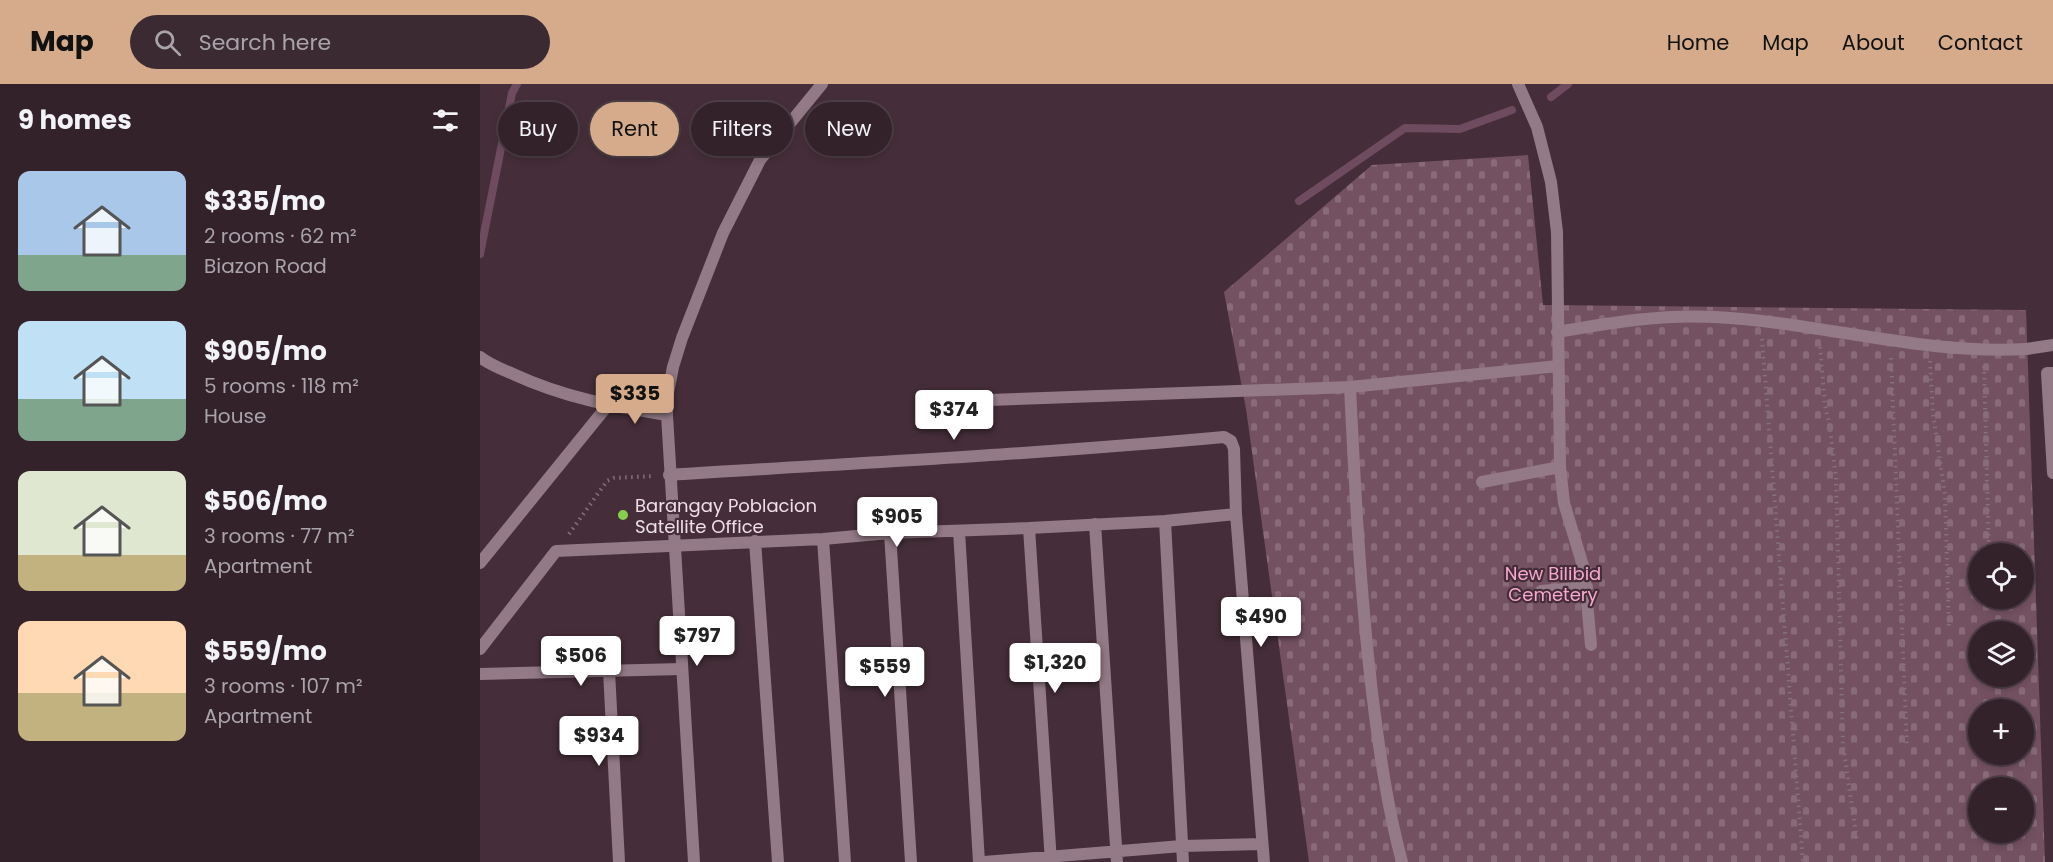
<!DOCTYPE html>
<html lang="en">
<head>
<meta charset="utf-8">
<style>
  body { margin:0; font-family:Poppins,sans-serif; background:#3c2a33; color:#f1f3f6; height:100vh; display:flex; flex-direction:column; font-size:22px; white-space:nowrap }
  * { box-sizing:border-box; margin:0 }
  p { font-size:20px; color:#a9a4a9 }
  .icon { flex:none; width:33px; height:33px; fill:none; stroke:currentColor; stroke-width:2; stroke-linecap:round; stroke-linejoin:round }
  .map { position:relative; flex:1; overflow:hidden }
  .drawer { display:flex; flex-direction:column; background:#34222b; width:480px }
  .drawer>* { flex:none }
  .banner { position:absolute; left:18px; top:18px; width:570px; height:54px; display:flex; gap:12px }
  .fabs { position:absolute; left:1488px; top:459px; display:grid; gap:12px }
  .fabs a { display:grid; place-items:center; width:66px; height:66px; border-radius:50%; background:#34222b; box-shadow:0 3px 9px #0003,0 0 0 2px #4e3f47; font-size:30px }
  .price { position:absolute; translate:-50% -51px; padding:0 14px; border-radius:6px; background:#fff; color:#222; font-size:20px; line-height:39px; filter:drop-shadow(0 2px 3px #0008) }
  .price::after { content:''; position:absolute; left:50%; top:36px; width:18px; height:14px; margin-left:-9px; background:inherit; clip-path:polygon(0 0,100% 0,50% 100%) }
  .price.current { background:#d6ab8b; color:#111 }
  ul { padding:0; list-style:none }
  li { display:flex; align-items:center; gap:18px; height:150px; padding:0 18px }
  li span { display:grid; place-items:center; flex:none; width:168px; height:120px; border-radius:12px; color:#555 }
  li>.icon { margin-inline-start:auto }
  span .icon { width:72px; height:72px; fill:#fffc; stroke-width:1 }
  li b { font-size:26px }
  h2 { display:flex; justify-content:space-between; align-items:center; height:72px; padding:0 18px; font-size:26px }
  .tag { padding:0 21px; border-radius:27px; background:#34222b; box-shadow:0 3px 9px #0003,0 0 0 2px #4e3f47; font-size:21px; line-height:54px }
  .tag.current { background:#d6ab8b; color:#111 }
  header { display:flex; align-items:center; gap:36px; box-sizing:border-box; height:84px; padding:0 30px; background:#d6ab8b; color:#111 }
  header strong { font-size:28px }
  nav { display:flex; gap:33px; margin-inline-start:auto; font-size:21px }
  .search { width:420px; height:54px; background:#3c2a33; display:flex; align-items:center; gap:15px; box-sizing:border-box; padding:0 21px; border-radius:33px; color:#a9a4a9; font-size:22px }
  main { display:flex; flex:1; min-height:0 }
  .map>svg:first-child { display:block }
</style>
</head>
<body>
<header>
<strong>Map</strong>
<div class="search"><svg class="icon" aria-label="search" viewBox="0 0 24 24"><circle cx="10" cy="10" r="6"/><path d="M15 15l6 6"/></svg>Search here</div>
<nav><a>Home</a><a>Map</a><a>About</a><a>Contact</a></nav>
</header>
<main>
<section class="drawer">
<h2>9 homes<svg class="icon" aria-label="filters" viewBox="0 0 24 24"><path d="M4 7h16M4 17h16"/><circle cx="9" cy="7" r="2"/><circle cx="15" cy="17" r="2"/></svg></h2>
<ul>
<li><span style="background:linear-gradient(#a9c7e8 70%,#7fa58c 0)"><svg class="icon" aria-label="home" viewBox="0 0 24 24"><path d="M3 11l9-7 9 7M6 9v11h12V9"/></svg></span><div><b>$335/mo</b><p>2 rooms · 62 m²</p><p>Biazon Road</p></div></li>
<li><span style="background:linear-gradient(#bfe0f5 65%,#7fa58c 0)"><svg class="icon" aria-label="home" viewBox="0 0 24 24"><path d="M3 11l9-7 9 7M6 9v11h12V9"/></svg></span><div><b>$905/mo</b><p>5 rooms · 118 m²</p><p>House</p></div></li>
<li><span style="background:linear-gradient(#dfe7d0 70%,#c2b280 0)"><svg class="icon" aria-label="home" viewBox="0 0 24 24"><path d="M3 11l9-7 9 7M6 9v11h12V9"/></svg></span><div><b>$506/mo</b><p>3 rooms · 77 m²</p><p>Apartment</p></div></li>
<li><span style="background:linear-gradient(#ffd9b3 60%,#c2b280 0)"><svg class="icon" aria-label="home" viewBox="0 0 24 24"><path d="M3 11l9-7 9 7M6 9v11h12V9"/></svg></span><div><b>$559/mo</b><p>3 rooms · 107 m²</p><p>Apartment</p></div></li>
</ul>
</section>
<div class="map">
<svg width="1573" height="778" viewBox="0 0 1573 778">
  <defs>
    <pattern id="cemetery-stones" width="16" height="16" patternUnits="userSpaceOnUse" patternTransform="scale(1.5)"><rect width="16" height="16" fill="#745161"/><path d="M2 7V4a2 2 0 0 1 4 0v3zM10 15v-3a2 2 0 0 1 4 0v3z" fill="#886a78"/></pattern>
  </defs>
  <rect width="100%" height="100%" fill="#452e39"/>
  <!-- cemetery -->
  <path fill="url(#cemetery-stones)" fill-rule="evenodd" d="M1048 71 1063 221 1546 226 1565 778H829L766 325 744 208 892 81ZM1498 470H1544V514H1498ZM1498 548H1544V592H1498ZM1498 626H1544V670H1498ZM1498 704H1544V748H1498Z"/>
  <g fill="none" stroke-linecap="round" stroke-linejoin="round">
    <!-- stream -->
    <path stroke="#6f4b60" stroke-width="8" d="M1071 13 1088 0
      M819 117 925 44 980 45 1032 26
      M0 170 32 9 37 0"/>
    <!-- path -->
    <path stroke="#85717a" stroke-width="4" stroke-dasharray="1.5 4.5" stroke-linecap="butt" d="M1282 255 1323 778
      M1340 263 1345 321 1350 345 1356 394 1363 660 1377 757
      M1411 274 1427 663
      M1450 277 1453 330 1465 411 1469 545
      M1504 282 1509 470
      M89 450 127 397 134 394 174 392"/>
    <!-- service -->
    <path stroke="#937a86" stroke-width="12" d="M1038 0 1057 43 1071 98 1077 148 1080 383 1084 419 1104 485 1111 561
      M1077 248C1130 239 1181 230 1235 233 1339 238 1441 271 1546 265
      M870 303C875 405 880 506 892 608 899 665 907 722 922 778
      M481 317 870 303 1078 282
      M187 331 188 309 193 283 202 254 243 149 280 76 342 0
      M1002 398 1080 383
      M1061 507 1107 503"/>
    <!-- minor -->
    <path stroke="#937a86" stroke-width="12" d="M1546 265 1573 261
      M1573 289H1567L1573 389
      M189 391C374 379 559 370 744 353L751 357 754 365 756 430 784 778
      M685 437 703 778
      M615 440 637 778
      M549 444 571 778
      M479 447 499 778
      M410 449 431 778
      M343 455 365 778
      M275 457 298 778
      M0 479 128 321
      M0 565 76 467 343 455 410 449 549 444 685 437 756 430
      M129 587 139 778
      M0 590 202 585
      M504 778 702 762 782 760"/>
    <!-- tertiary -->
    <path stroke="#937a86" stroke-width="12" d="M0 273C10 281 22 285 33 290 85 314 132 322 187 331L214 778"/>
  </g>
  <!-- markers -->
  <circle fill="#85cf4c" stroke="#452e39" stroke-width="2" cx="143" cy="431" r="6"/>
  <g text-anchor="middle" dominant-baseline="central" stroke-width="4.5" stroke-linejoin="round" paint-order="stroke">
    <!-- poi labels -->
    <g font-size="18" fill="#eedfe6" stroke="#452e39" text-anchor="start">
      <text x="155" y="421">Barangay Poblacion<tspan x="155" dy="21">Satellite Office</tspan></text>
    </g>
    <!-- park labels -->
    <g font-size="18" fill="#f9a8cf" stroke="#452e39">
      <text x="1073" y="489">New Bilibid<tspan x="1073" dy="21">Cemetery</tspan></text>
    </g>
  </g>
</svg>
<div class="fabs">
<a><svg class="icon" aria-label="locate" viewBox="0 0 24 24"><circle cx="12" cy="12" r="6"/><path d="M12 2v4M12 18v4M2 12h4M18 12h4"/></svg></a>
<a><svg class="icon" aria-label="layers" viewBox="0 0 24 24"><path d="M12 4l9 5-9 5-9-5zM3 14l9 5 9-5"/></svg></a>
<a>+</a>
<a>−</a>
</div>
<b class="price current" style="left:155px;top:341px">$335</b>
<b class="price" style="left:474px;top:357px">$374</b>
<b class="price" style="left:417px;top:464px">$905</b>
<b class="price" style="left:781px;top:564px">$490</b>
<b class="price" style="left:217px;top:583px">$797</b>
<b class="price" style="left:101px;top:603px">$506</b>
<b class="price" style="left:575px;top:610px">$1,320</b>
<b class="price" style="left:405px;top:614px">$559</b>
<b class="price" style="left:119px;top:683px">$934</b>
<div class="banner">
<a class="tag">Buy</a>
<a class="tag current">Rent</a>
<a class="tag">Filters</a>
<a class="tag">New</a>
</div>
</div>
</main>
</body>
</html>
